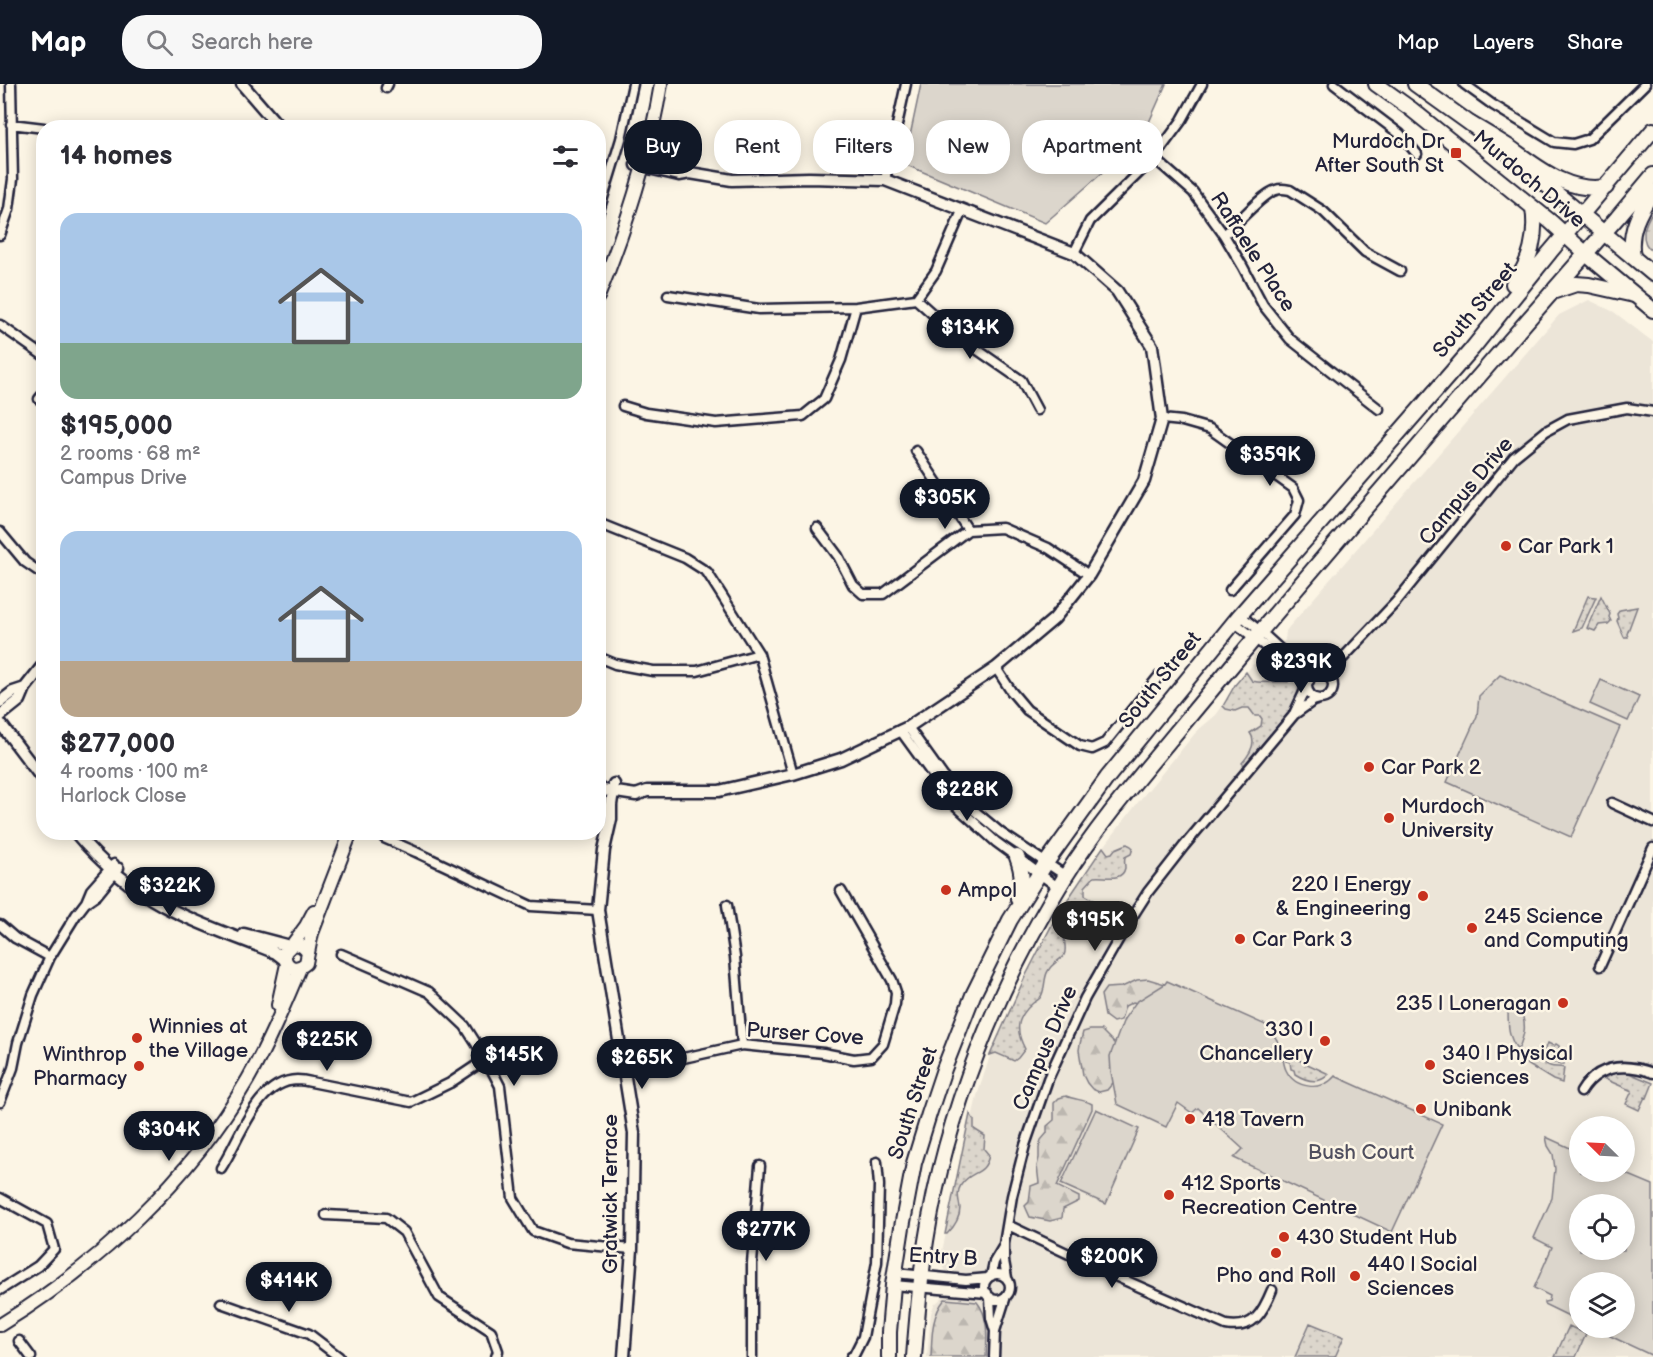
<!DOCTYPE html>
<html lang="en">
<head>
<meta charset="utf-8">
<style>
  body { margin:0; font-family:"Balsamiq Sans",sans-serif; background:#f7f7f7; color:#2b2b33; height:100vh; display:flex; flex-direction:column; font-size:22px; white-space:nowrap }
  * { box-sizing:border-box; margin:0 }
  p { font-size:20px; color:#7c7c81 }
  .icon { flex:none; width:33px; height:33px; fill:none; stroke:currentColor; stroke-width:2; stroke-linecap:round; stroke-linejoin:round }
  .map { position:relative; flex:1; overflow:hidden }
  .sheet { position:absolute; left:36px; top:36px; width:570px; height:720px; display:flex; flex-direction:column; background:#fff; border-radius:24px; box-shadow:0 3px 15px #0003 }
  .sheet>* { flex:none }
  .top-card { position:absolute; left:624px; top:36px; width:570px; height:54px; display:flex; gap:12px }
  .needle { width:39px; rotate:294deg }
  .buttons { position:absolute; left:1569px; top:1032px; display:grid; gap:12px }
  .buttons a { display:grid; place-items:center; width:66px; height:66px; border-radius:50%; background:#fff; box-shadow:0 3px 15px #0003; font-size:30px }
  .price { position:absolute; translate:-50% -51px; padding:0 14px; border-radius:21px; background:#111827; color:#fff; font-size:20px; line-height:39px; filter:drop-shadow(0 2px 3px #0008) }
  .price::after { content:''; position:absolute; left:50%; top:36px; width:18px; height:14px; margin-left:-9px; background:inherit; clip-path:polygon(0 0,100% 0,50% 100%) }
  .price.active { background:#222; color:#fff }
  ul { padding:0; list-style:none }
  li { display:grid; align-content:center; gap:12px; height:318px; padding:0 24px }
  li span { display:grid; place-items:center; height:186px; border-radius:18px; color:#555 }
  li>.icon { margin-inline-start:auto }
  span .icon { width:108px; height:108px; fill:#fffc; stroke-width:1 }
  li b { font-size:26px }
  h2 { display:flex; justify-content:space-between; align-items:center; height:72px; padding:0 24px; font-size:26px }
  .chip { padding:0 21px; border-radius:24px; background:#fff; box-shadow:0 3px 15px #0003; font-size:21px; line-height:54px }
  .chip.active { background:#111827; color:#fff }
  header { display:flex; align-items:center; gap:36px; box-sizing:border-box; height:84px; padding:0 30px; background:#111827; color:#fff }
  header strong { font-size:28px }
  nav { display:flex; gap:33px; margin-inline-start:auto; font-size:21px }
  .search { width:420px; height:54px; background:#f7f7f7; display:flex; align-items:center; gap:15px; box-sizing:border-box; padding:0 21px; border-radius:24px; color:#7c7c81; font-size:22px }
  .map>svg:first-child { display:block }
</style>
</head>
<body>
<header>
<strong>Map</strong>
<div class="search"><svg class="icon" aria-label="search" viewBox="0 0 24 24"><circle cx="10" cy="10" r="6"/><path d="M15 15l6 6"/></svg>Search here</div>
<nav><a>Map</a><a>Layers</a><a>Share</a></nav>
</header>
<div class="map">
<svg width="1653" height="1273" viewBox="0 0 1653 1273">
  <defs>
    <pattern id="grass-dots" width="8" height="8" patternUnits="userSpaceOnUse" patternTransform="scale(1.5)"><rect width="8" height="8" fill="#dcd6cc"/><path d="M2 2h.1M6 6h.1" fill="none" stroke="#bcb7b0" stroke-width="1.8" stroke-linecap="round"/></pattern>
    <pattern id="forest-firs" width="22" height="20" patternUnits="userSpaceOnUse" patternTransform="scale(1.5)"><rect width="22" height="20" fill="#dcd6cc"/><path d="M5 1l3.5 6h-7zM16 11l3.5 6h-7z" fill="#bcb7b0"/></pattern>
    <pattern id="wetland-marsh" width="20" height="14" patternUnits="userSpaceOnUse" patternTransform="scale(1.5)"><rect width="20" height="14" fill="#dcd6cc"/><path d="M1 5h8M5 5V1M11 12h8M15 12V8" fill="none" stroke="#bcb7b0"/></pattern>
  </defs>
  <rect width="100%" height="100%" fill="#fcf5e5"/>
  <filter id="ink" filterUnits="userSpaceOnUse"><feTurbulence type="fractalNoise" baseFrequency=".0167" numOctaves="2"/><feDisplacementMap in="SourceGraphic" scale="12" xChannelSelector="R" yChannelSelector="G"/><feConvolveMatrix kernelMatrix="1 2 1 2 8 2 1 2 1" color-interpolation-filters="sRGB"/></filter>
  <g filter="url(#ink)">
    <!-- built -->
    <path fill="#ece5d8" fill-rule="evenodd" d="M1589 216 1614 228 1653 258V1273H927L931 1229 934 1221 946 1210 948 1191 940 1176 977 1012 990 972 1010 924 1034 875 1055 835 1103 764 1139 717 1197 647 1216 631 1252 581 1258 578 1268 577 1285 556 1286 547 1289 543 1559 231ZM1580 1042H1624V1088H1580ZM1580 1120H1624V1166H1580ZM1580 1198H1624V1244H1580Z"/>
    <!-- grass -->
    <path fill="url(#grass-dots)" stroke="#7f7c84" stroke-width="1.5" d="M1588 512 1596 513 1582 544 1573 547Z
      M1601 512 1610 530 1609 533 1611 537 1608 540 1599 541 1595 547 1587 544Z
      M1637 523 1627 550 1628 553H1624L1617 537 1618 534 1617 530 1620 526Z
      M1246 588 1252 597C1263 600 1276 597 1288 598L1291 591H1293C1302 603 1299 612 1292 625L1244 681 1242 679C1249 671 1258 659 1250 649L1261 642 1262 635 1260 632H1255L1249 624H1242L1235 627 1226 625 1223 622 1235 601Z
      M1127 760 1131 762 1133 764 1131 770 1125 773C1124 777 1125 780 1125 784 1122 799 1103 791 1094 793L1085 803V811L1094 816 1099 825 1096 836 1089 827 1080 825 1075 831 1072 844 1064 852C1064 857 1067 866 1064 871 1061 876 1052 879 1048 887 1043 895 1046 907 1040 914 1037 917 1036 917 1033 919 1016 934 1015 946 1025 965L1018 974 1014 977 996 969 990 971 1025 893 1056 833 1103 763 1108 770 1112 769 1115 765Z
      M1548 959 1554 962 1556 960 1559 962V964L1569 969 1564 980 1551 979 1542 969Z
      M1288 971 1329 990C1319 1001 1306 997 1295 990L1294 986 1291 985 1290 978 1286 977Z
      M1537 971C1543 974 1544 981 1550 982 1555 984 1559 982 1564 984L1562 999 1553 996 1522 977 1524 973Z
      M1626 988 1653 999 1647 1014 1645 1013 1639 1026 1626 1020 1632 1007 1605 995 1614 989Z
      M970 1030 974 1036V1045L985 1052 984 1065 989 1071C985 1092 971 1086 961 1101 956 1109 959 1116 960 1124 960 1134 954 1143 947 1150H945Z
      M1310 1239 1344 1253 1335 1273H1295Z
      M1569 1242 1586 1250 1576 1273H1555Z"/>
    <!-- forest -->
    <path fill="url(#forest-firs)" stroke="#7f7c84" stroke-width="1.5" d="M1148 895 1165 900 1142 920 1133 918 1125 922 1121 936 1113 938 1105 932 1101 911 1106 904 1122 903 1137 896Z
      M1090 946H1101L1117 962 1118 993 1107 1006 1099 1008 1092 1005 1087 999 1083 991 1079 966 1080 960 1083 948Z
      M1066 1012C1075 1016 1083 1015 1092 1020V1025L1057 1102 1079 1113V1117L1063 1125 1062 1134 1050 1137 1030 1133 1025 1122 1029 1118 1031 1102 1039 1099 1037 1082 1039 1074V1064L1041 1056 1047 1049V1042L1054 1036V1019L1059 1014Z
      M945 1215 977 1218C989 1232 987 1255 986 1273H931C932 1252 931 1232 945 1215Z"/>
    <!-- wetland -->
    <path fill="url(#wetland-marsh)" stroke="#7f7c84" stroke-width="1.5" d="M1653 127V168C1638 157 1644 140 1653 127Z"/>
    <!-- green -->
    <path fill="#dcd6cc" stroke="#7f7c84" stroke-width="1.5" fill-rule="evenodd" d="M921 0H1166L1142 54 1045 139 904 80Z
      M1500 591 1620 643 1571 753 1447 698 1477 632 1479 612Z
      M1601 596 1639 613 1628 637 1590 620Z
      M1167 897 1268 942 1277 956 1280 966 1282 967C1283 973 1283 980 1286 986 1295 1005 1322 1008 1335 992L1442 1040 1392 1148 1234 1074 1243 1065 1198 1024 1192 1029 1178 1019 1166 1043 1117 1020 1111 988 1110 972 1124 935 1136 918 1165 900Z
      M1508 925H1520C1527 941 1525 950 1518 966 1508 954 1508 940 1508 925Z
      M1096 1025 1139 1045 1106 1120 1061 1100Z
      M1546 1053 1579 1068 1580 1088H1622L1653 1101V1272L1593 1244H1624V1198H1580L1579 1237 1544 1220V1218L1549 1217 1550 1212 1534 1204 1552 1163 1534 1154 1552 1114 1555 1085 1553 1070 1548 1062ZM1624 1120V1166H1580V1120Z"/>
    <g fill="none" stroke-linecap="round" stroke-linejoin="round">
      <!-- minor casing -->
      <g stroke="#22223b" stroke-width="13">
        <path id="minor" d="M1334 0 1400 50 1417 70
          M1464 0 1493 21 1554 58 1573 60 1589 55 1645 0
          M386 4 388 0
          M11 40 44 44
          M1154 74 1193 108 1224 151 1243 183 1263 221 1290 255 1379 325
          M885 96 906 0
          M598 130 621 55 633 0
          M0 151 9 125 13 95 11 0
          M1224 151C1236 141 1262 110 1276 106 1281 104 1285 105 1290 106L1323 127 1365 168 1400 187
          M1074 169 1090 137 1154 74 1182 36 1202 0
          M668 211 759 225 856 223 916 215 936 187 962 127
          M916 215 956 251 1021 296 1037 326
          M0 241 44 272
          M39 315 44 309
          M623 322 646 329 716 339 803 332 824 315 841 276 856 223
          M1162 335 1182 337 1210 345 1293 404 1299 416 1295 431 1230 506
          M916 367 968 446
          M598 439 685 474 707 488 759 570 793 690
          M817 444 838 472 853 501 863 510H883L968 446 1002 444 1048 464 1089 491
          M0 448 25 478 44 491
          M1240 531 1260 547 1294 578 1315 590
          M1234 538 1309 597
          M598 573 615 580 653 587H697L759 570
          M996 584 1011 607 1027 626 1080 662 1092 665 1105 659 1159 592
          M1307 602a13 13 0 1 1 26 0a13 13 0 1 1-26 0Z
          M1322 590 1342 575 1396 518 1514 373 1546 347 1568 335 1627 324 1653 328
          M1295 630 1313 617 1320 615
          M908 643 958 713 1001 749 1066 792
          M900 646 954 720 996 758 1059 804
          M1612 719 1653 738
          M384 754 416 768 531 822 598 826
          M87 818 97 811 119 784
          M727 821 735 873 742 961
          M0 841 15 854 50 873
          M341 870 429 908 465 942 486 975 500 1002 513 1114 533 1147 567 1159 632 1165
          M1600 882 1653 764
          M623 980 661 979 742 961 823 969 854 975 871 973 883 960 895 920 896 908 892 896 841 807
          M1581 1008C1598 980 1625 979 1653 989
          M0 1018 13 984 18 959 33 911 50 873 76 831 86 818 91 806 114 780
          M221 1084C240 1056 256 997 297 996 302 996 307 997 311 998L411 1018 450 999 486 975
          M0 1114 47 1140 54 1165 38 1182 0 1206
          M326 1131 386 1134 404 1148 439 1213 491 1247 498 1267 496 1273
          M1008 1141 1113 1191 1226 1241C1254 1246 1263 1228 1272 1206
          M895 1189 966 1196 988 1194
          M984 1203a13 13 0 1 1 26 0a13 13 0 1 1-26 0Z
          M991 1192 994 1178 1003 1163
          M1007 1194 1004 1177V1160L1012 1112 1025 1061 1048 995 1085 914 1125 844 1148 808 1184 762 1293 632 1307 602
          M893 1201 987 1209
          M990 1213 991 1234 995 1247
          M221 1219 309 1250 339 1273
          M19 1257 31 1273
          M752 1273V1179L760 1082
          M851 1273 854 1271 863 1253 877 1178 879 1101 877 1078
          M994 1273 995 1247 1006 1212"/>
      </g>
      <!-- tertiary casing -->
      <g stroke="#22223b" stroke-width="15">
        <path id="tertiary" d="M242 0 280 44
          M639 70 682 83 690 89
          M0 618 13 608 25 604
          M0 632 20 616 25 604 44 580
          M0 639 44 697
          M614 700 611 721V735L604 766 598 826 634 1049 632 1165 624 1273
          M598 702 603 706 636 711 647 707H719L793 690 841 675 908 643 996 584 1054 535 1089 491 1144 397 1162 335 1152 262 1117 207 1074 169 885 96 809 94 732 96 690 89 679 91 636 81
          M75 748C100 778 130 804 164 822 199 841 240 854 276 869L285 876
          M244 850 290 862"/>
      </g>
      <!-- secondary casing -->
      <g stroke="#22223b" stroke-width="16">
        <path id="secondary" d="M598 213C626 144 649 73 661 0
          M292 861 306 842 314 827
          M308 869C304 862 299 859 292 861L285 868C283 882 295 889 306 879L312 849 351 748
          M278 921 287 880
          M0 1241C99 1180 189 1097 248 995 268 960 284 922 300 884"/>
      </g>
      <!-- primary casing -->
      <g stroke="#22223b" stroke-width="18">
        <path id="primary" d="M1376 0 1411 25 1551 138 1586 170 1653 226
          M1415 0 1479 46
          M1501 63 1653 190"/>
      </g>
      <!-- trunk casing -->
      <g stroke="#22223b" stroke-width="18">
        <path id="trunk" d="M1471 40C1485 48 1498 56 1512 65 1540 85 1569 109 1606 103
          M1633 173C1628 148 1639 128 1653 107
          M1513 200C1531 179 1537 151 1533 124
          M1552 208 1576 200 1589 201 1634 211
          M1017 773C1023 789 1023 799 1018 815
          M889 1273V1248L893 1201 902 1143 914 1079 929 1030 944 985 973 911 1010 836 1046 779 1107 694 1240 531 1472 265 1550 168 1653 46
          M914 1273C917 1234 920 1195 926 1157 946 1028 997 903 1065 793 1097 742 1136 697 1174 651 1213 604 1253 556 1293 509 1400 383 1508 258 1617 134L1653 91"/>
      </g>
      <!-- minor -->
      <use href="#minor" stroke="#fcf5e5" stroke-width="8"/>
      <!-- tertiary -->
      <use href="#tertiary" stroke="#fcf5e5" stroke-width="10"/>
      <!-- secondary -->
      <use href="#secondary" stroke="#fcf5e5" stroke-width="12"/>
      <!-- primary -->
      <use href="#primary" stroke="#fcf5e5" stroke-width="14"/>
      <!-- trunk -->
      <use href="#trunk" stroke="#fcf5e5" stroke-width="14"/>
    </g>
  </g>
  <!-- markers -->
  <g fill="#c8321e" stroke="#fcf5e5" stroke-width="2">
    <rect x="1450" y="63" width="12" height="12" rx="3"/>
    <circle cx="1506" cy="462" r="6"/>
    <circle cx="1369" cy="683" r="6"/>
    <circle cx="1389" cy="734" r="6"/>
    <circle cx="946" cy="806" r="6"/>
    <circle cx="1423" cy="812" r="6"/>
    <circle cx="1472" cy="844" r="6"/>
    <circle cx="1240" cy="855" r="6"/>
    <circle cx="1563" cy="919" r="6"/>
    <circle cx="137" cy="954" r="6"/>
    <circle cx="1325" cy="957" r="6"/>
    <circle cx="1430" cy="981" r="6"/>
    <circle cx="139" cy="982" r="6"/>
    <circle cx="1421" cy="1025" r="6"/>
    <circle cx="1190" cy="1035" r="6"/>
    <circle cx="1169" cy="1111" r="6"/>
    <circle cx="1284" cy="1153" r="6"/>
    <circle cx="1276" cy="1169" r="6"/>
    <circle cx="1355" cy="1192" r="6"/>
  </g>
  <g text-anchor="middle" dominant-baseline="central" stroke-width="5" stroke-linejoin="round" paint-order="stroke">
    <!-- poi labels -->
    <g font-size="21" fill="#22223b" stroke="#fcf5e5" text-anchor="start">
      <text x="1444" y="57" text-anchor="end">Murdoch Dr<tspan x="1444" dy="24">After South St</tspan></text>
      <text x="1518" y="462">Car Park 1</text>
      <text x="1381" y="683">Car Park 2</text>
      <text x="1401" y="722">Murdoch<tspan x="1401" dy="24">University</tspan></text>
      <text x="1411" y="800" text-anchor="end">220 | Energy<tspan x="1411" dy="24">&amp; Engineering</tspan></text>
      <text x="958" y="806">Ampol</text>
      <text x="1484" y="832">245 Science<tspan x="1484" dy="24">and Computing</tspan></text>
      <text x="1252" y="855">Car Park 3</text>
      <text x="1551" y="919" text-anchor="end">235 | Loneragan</text>
      <text x="149" y="942">Winnies at<tspan x="149" dy="24">the Village</tspan></text>
      <text x="1313" y="945" text-anchor="end">330 |<tspan x="1313" dy="24">Chancellery</tspan></text>
      <text x="1442" y="969">340 | Physical<tspan x="1442" dy="24">Sciences</tspan></text>
      <text x="127" y="970" text-anchor="end">Winthrop<tspan x="127" dy="24">Pharmacy</tspan></text>
      <text x="1433" y="1025">Unibank</text>
      <text x="1202" y="1035">418 Tavern</text>
      <text x="1181" y="1099">412 Sports<tspan x="1181" dy="24">Recreation Centre</tspan></text>
      <text x="1296" y="1153">430 Student Hub</text>
      <text x="1367" y="1180">440 | Social<tspan x="1367" dy="24">Sciences</tspan></text>
      <text x="1276" y="1191" text-anchor="middle">Pho and Roll</text>
    </g>
    <!-- street labels -->
    <g font-size="21" fill="#22223b" stroke="#fcf5e5">
      <text transform="translate(1529 95) rotate(40)">Murdoch Drive</text>
      <text transform="translate(1253 168) rotate(57)">Raffaele Place</text>
      <text transform="translate(1475 226) rotate(-50)">South Street</text>
      <text transform="translate(1466 407) rotate(-50)">Campus Drive</text>
      <text transform="translate(1160 596) rotate(-51)">South Street</text>
      <text transform="translate(805 950) rotate(4)">Purser Cove</text>
      <text transform="translate(1045 964) rotate(-67)">Campus Drive</text>
      <text transform="translate(913 1019) rotate(-72)">South Street</text>
      <text transform="translate(610 1110) rotate(-90)">Gratwick Terrace</text>
      <text transform="translate(943 1173) rotate(3)">Entry B</text>
    </g>
    <!-- park labels -->
    <g font-size="21" fill="#504f5f" stroke="#fcf5e5">
      <text x="1361" y="1068">Bush Court</text>
    </g>
  </g>
</svg>
<div class="buttons">
<a><svg class="needle" viewBox="-14 -14 28 28"><path d="M0-13l5 13h-10z" fill="#e53935"/><path d="M0 13l5-13h-10z" fill="#7c7c81"/></svg></a>
<a><svg class="icon" aria-label="locate" viewBox="0 0 24 24"><circle cx="12" cy="12" r="6"/><path d="M12 2v4M12 18v4M2 12h4M18 12h4"/></svg></a>
<a><svg class="icon" aria-label="layers" viewBox="0 0 24 24"><path d="M12 4l9 5-9 5-9-5zM3 14l9 5 9-5"/></svg></a>
</div>
<b class="price" style="left:970px;top:276px">$134K</b>
<b class="price" style="left:1270px;top:403px">$359K</b>
<b class="price" style="left:945px;top:446px">$305K</b>
<b class="price" style="left:1301px;top:610px">$239K</b>
<b class="price" style="left:967px;top:738px">$228K</b>
<b class="price" style="left:170px;top:834px">$322K</b>
<b class="price active" style="left:1095px;top:868px">$195K</b>
<b class="price" style="left:327px;top:988px">$225K</b>
<b class="price" style="left:514px;top:1003px">$145K</b>
<b class="price" style="left:642px;top:1006px">$265K</b>
<b class="price" style="left:169px;top:1078px">$304K</b>
<b class="price" style="left:766px;top:1178px">$277K</b>
<b class="price" style="left:1112px;top:1205px">$200K</b>
<b class="price" style="left:289px;top:1229px">$414K</b>
<div class="top-card">
<a class="chip active">Buy</a>
<a class="chip">Rent</a>
<a class="chip">Filters</a>
<a class="chip">New</a>
<a class="chip">Apartment</a>
</div>
<section class="sheet">
<h2>14 homes<svg class="icon" aria-label="filters" viewBox="0 0 24 24"><path d="M4 7h16M4 17h16"/><circle cx="9" cy="7" r="2"/><circle cx="15" cy="17" r="2"/></svg></h2>
<ul>
<li><span style="background:linear-gradient(#a9c7e8 70%,#7fa58c 0)"><svg class="icon" aria-label="home" viewBox="0 0 24 24"><path d="M3 11l9-7 9 7M6 9v11h12V9"/></svg></span><div><b>$195,000</b><p>2 rooms · 68 m²</p><p>Campus Drive</p></div></li>
<li><span style="background:linear-gradient(#a9c7e8 70%,#b9a48a 0)"><svg class="icon" aria-label="home" viewBox="0 0 24 24"><path d="M3 11l9-7 9 7M6 9v11h12V9"/></svg></span><div><b>$277,000</b><p>4 rooms · 100 m²</p><p>Harlock Close</p></div></li>
</ul>
</section>
</div>
</body>
</html>
